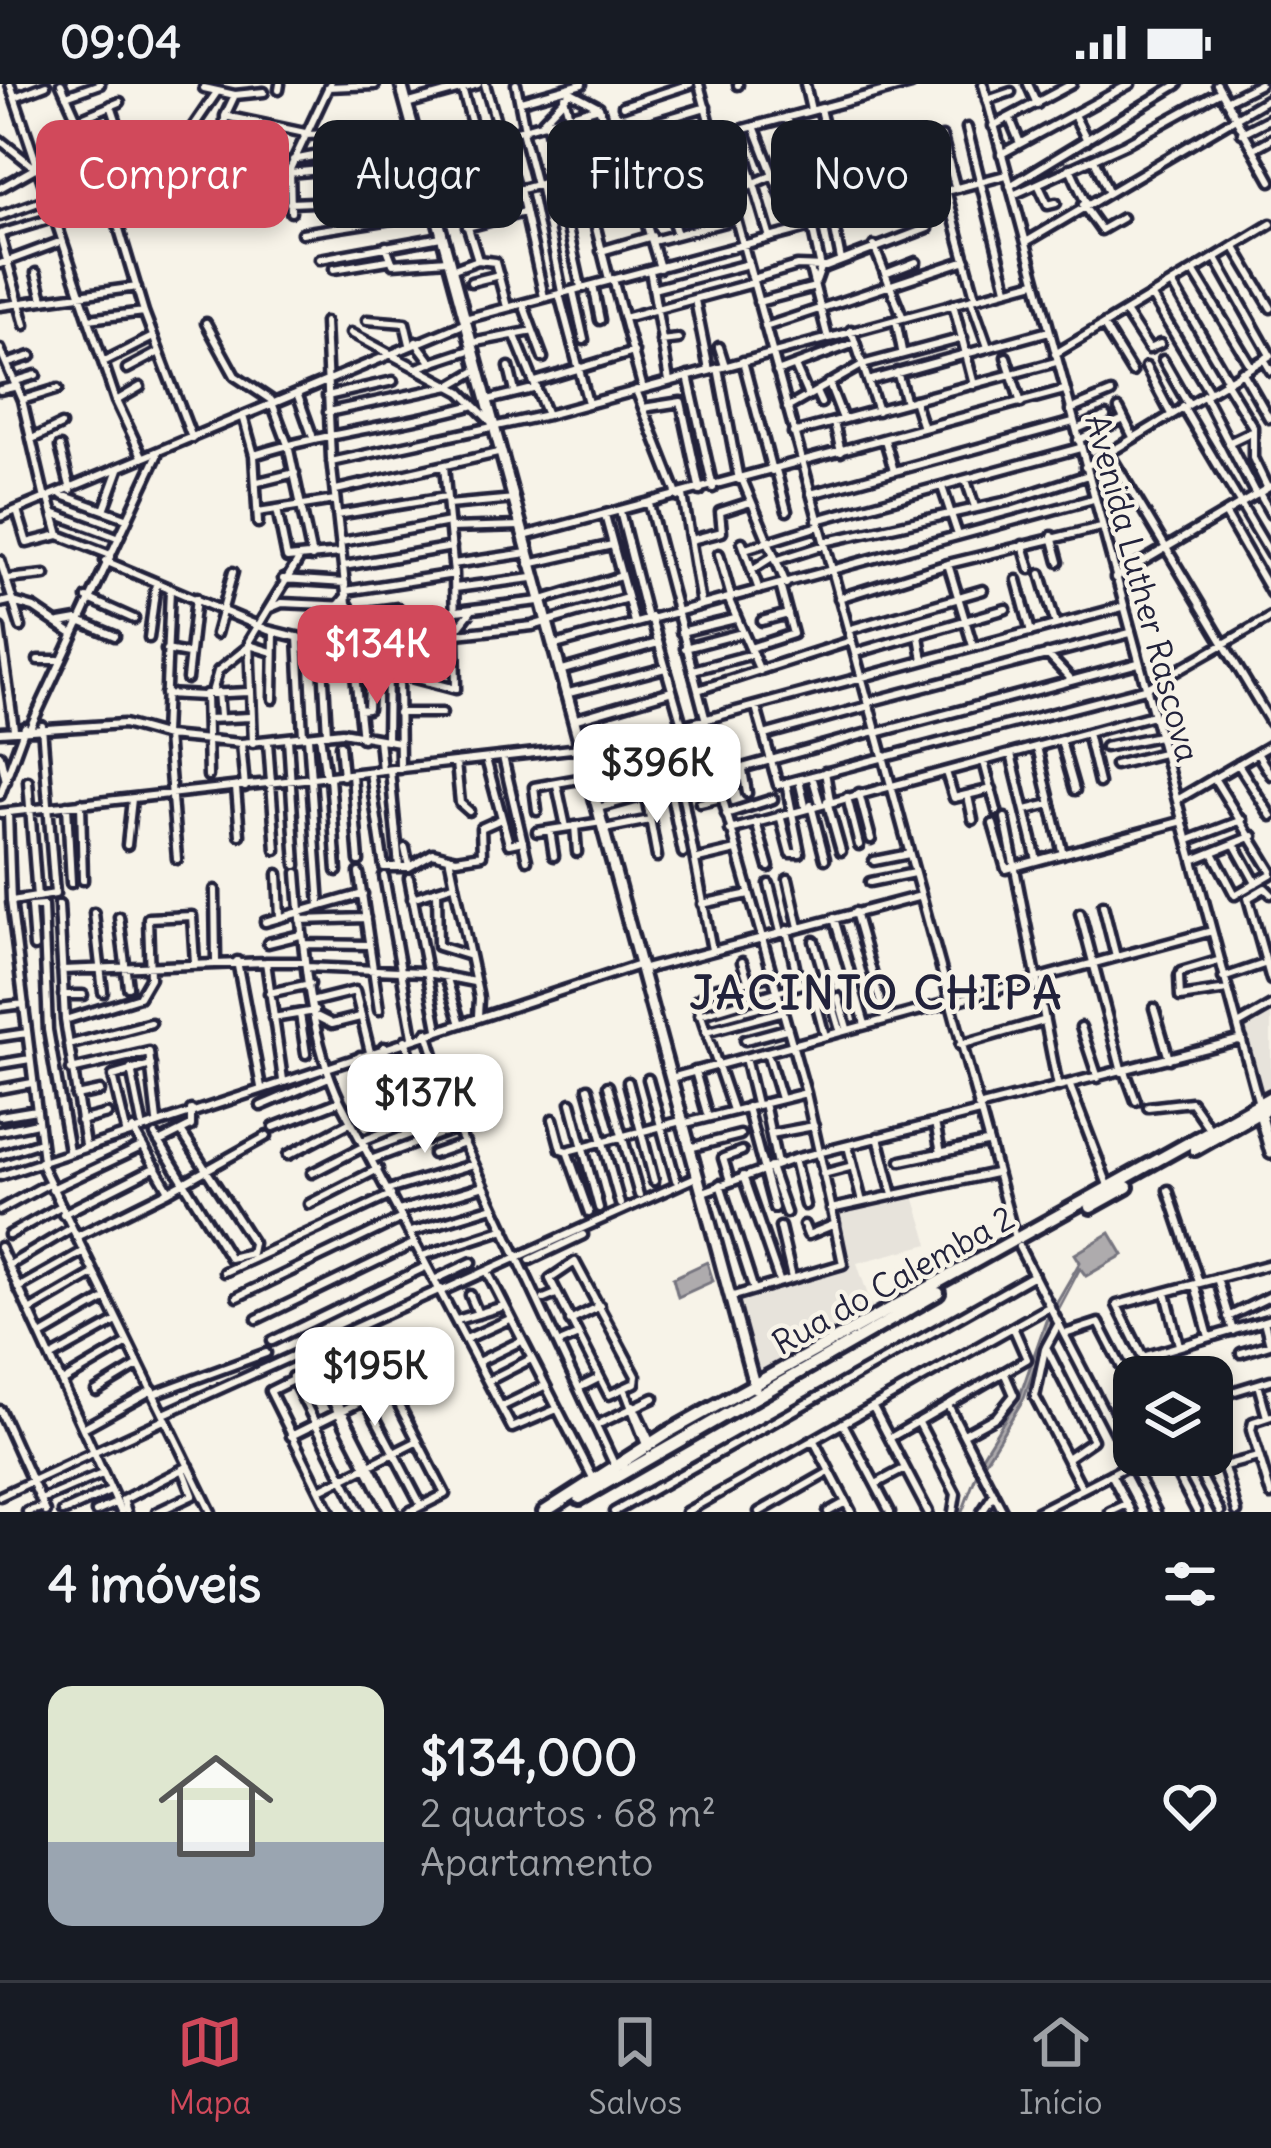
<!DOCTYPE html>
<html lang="pt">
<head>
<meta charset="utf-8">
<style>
  body { margin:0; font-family:Delius,sans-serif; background:#20242c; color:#f1f3f6; height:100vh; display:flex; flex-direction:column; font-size:45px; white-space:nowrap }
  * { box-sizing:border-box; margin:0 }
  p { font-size:39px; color:#9ea1a6 }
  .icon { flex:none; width:66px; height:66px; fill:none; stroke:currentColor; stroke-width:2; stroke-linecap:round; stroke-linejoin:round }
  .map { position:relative; height:1428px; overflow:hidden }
  .panel { display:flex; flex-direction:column; background:#171b24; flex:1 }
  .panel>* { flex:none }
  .top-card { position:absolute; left:36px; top:36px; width:1200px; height:108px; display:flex; gap:24px }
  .fabs { position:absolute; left:1113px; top:1272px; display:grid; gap:24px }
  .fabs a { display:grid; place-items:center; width:120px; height:120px; border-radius:24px; background:#171b24; box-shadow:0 6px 18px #0003; font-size:60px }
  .price { position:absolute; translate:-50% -102px; padding:0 27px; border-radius:24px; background:#fff; color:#222; font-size:39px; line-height:78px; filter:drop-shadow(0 3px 6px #0008) }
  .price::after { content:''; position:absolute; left:50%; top:72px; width:36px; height:27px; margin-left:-18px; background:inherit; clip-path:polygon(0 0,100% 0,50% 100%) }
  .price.on { background:#d1495b; color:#fff }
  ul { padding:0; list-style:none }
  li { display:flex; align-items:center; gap:36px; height:300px; padding:0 48px }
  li+li { border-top:3px solid #363941 }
  li span { display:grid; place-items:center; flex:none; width:336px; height:240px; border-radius:24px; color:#555 }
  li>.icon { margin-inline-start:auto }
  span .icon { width:144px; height:144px; fill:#fffc; stroke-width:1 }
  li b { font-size:51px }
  h2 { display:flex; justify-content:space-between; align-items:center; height:144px; padding:0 48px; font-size:51px }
  .tag { padding:0 42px; border-radius:24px; background:#171b24; box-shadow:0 6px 18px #0003; font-size:42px; line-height:108px }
  .tag.on { background:#d1495b; color:#fff }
  .status { display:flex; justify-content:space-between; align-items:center; height:84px; padding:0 60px; background:#171b24; direction:ltr }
  .status svg { height:33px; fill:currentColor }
  .menu { display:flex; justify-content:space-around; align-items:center; height:168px; border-top:3px solid #363941; background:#171b24; font-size:33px; color:#9ea1a6 }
  .menu a { display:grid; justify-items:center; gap:6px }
  .menu .on { color:#d1495b }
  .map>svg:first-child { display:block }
</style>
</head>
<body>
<div class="status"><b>09:04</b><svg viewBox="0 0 49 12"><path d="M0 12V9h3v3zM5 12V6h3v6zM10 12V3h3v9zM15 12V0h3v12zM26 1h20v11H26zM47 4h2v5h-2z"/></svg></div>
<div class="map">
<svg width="1271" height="1428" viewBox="0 0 1271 1428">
  <rect width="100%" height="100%" fill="#f7f3e8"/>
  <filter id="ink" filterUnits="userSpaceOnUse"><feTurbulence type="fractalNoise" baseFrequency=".00833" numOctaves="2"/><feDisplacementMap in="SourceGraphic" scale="24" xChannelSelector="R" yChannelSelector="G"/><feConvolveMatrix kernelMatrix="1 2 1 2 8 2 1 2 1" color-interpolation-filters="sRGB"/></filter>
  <g filter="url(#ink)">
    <!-- built -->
    <path fill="#e7e3db" d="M1271 927V1004L1261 1010 1243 944Z
      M913 1109 929 1160 857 1179 873 1226 753 1294 733 1215 849 1182 833 1126Z"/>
    <!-- water -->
    <path fill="#aeabad" stroke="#76747f" stroke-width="3" d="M1110 1149 1123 1171 1086 1192 1080 1184 1050 1241 1024 1314 983 1381 980 1375 1021 1309 1046 1237 1080 1178 1075 1170Z
      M707 1178 713 1197 678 1213 673 1194Z"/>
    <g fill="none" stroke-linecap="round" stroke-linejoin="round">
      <!-- stream -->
      <path stroke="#76747f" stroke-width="3" d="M962 1428 981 1379"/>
      <!-- minor casing -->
      <g stroke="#22223b" stroke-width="15">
        <path id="minor" d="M10 0 116 317 143 374
          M61 0 104 95 144 228 192 354
          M461 0 492 112
          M485 0 516 106
          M516 0 525 46
          M699 0 1015 1154
          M738 0V1
          M805 0 811 26
          M983 0 1259 1020
          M1028 0 1037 20
          M1217 0 1271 97
          M328 3 375 1
          M204 4 235 11
          M565 5 599 23 617 79
          M279 6 280 0
          M217 8 193 43 202 74 259 85 288 97
          M66 12 100 0
          M15 13 46 1
          M564 13 584 88
          M987 16 1011 8
          M521 17 582 0
          M1226 17 1260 0
          M406 20 478 0
          M623 22 690 0
          M820 25 846 132
          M1074 31 1087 56
          M225 32 305 49
          M787 33 818 139
          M546 35 560 94
          M1010 35 1020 59
          M77 36 120 18
          M543 37 567 12
          M754 42 795 147
          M993 42 1072 0
          M967 44 1007 204
          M738 46 770 154
          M522 47 536 101
          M1242 49 1271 34
          M304 51 338 50
          M610 52 706 23
          M942 53 955 102
          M0 56 35 84
          M59 59 83 49
          M476 59 599 23
          M916 62 929 110
          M1253 65 1271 55
          M91 67 122 54 111 21
          M901 69 915 115
          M1001 70 1130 0
          M1094 75 1108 107
          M293 76 359 63 368 94 424 87
          M627 76 660 184
          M879 77 889 120
          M224 78 225 32 235 11 264 8
          M236 79 254 39
          M1070 84 1086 119
          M259 85 278 45
          M41 88 94 74
          M582 88 609 195
          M289 89 363 82
          M835 91 862 86 871 125
          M104 95 194 56
          M557 95 581 203
          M540 100 562 208
          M1038 100 1048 121 1056 119
          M1010 102 1178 0
          M71 103 82 101 89 122 111 120
          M0 104 39 82
          M520 105 544 213
          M946 106 975 212
          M729 110 829 67
          M1013 111 1125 60 1221 7
          M664 112 677 150
          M642 117 725 96
          M705 118 712 141
          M290 119 361 116 429 104
          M590 119 637 106
          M461 121 478 176 495 178 507 223
          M1083 121 1101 146 1122 134
          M291 128 290 85 330 0
          M0 132 50 114
          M593 134 641 120
          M833 136 841 176
          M812 142 821 184 816 198
          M467 143 524 128
          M302 149 436 128 911 0
          M0 150 56 133
          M0 151 25 241
          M653 157 736 135
          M1026 158 1271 13
          M386 162 393 180 447 176
          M874 162 903 234
          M1234 162 1271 224
          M601 167 652 152
          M320 175 441 153
          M1216 175 1270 271
          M0 180 62 157
          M810 184 828 254
          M334 185 388 176
          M451 186 478 176
          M650 186 669 297
          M1194 188 1251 282
          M36 189 43 215
          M885 190 916 178
          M613 195 643 305
          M753 195 797 182 826 183 928 144 924 112
          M471 198 499 191
          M1172 200 1228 296
          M593 201 600 236
          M653 205 748 180
          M573 207 584 256
          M559 210 588 319
          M1152 213 1209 307
          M971 215 988 263
          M695 216 709 286
          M758 218 815 203
          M523 220 543 274
          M953 220 974 301
          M0 222 137 203
          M1125 228 1149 265 1160 260
          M624 234 753 199
          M89 235 144 228
          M465 235 1006 91
          M367 236 405 239 410 260
          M896 236 902 267
          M325 238 331 375 362 654
          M206 239 235 292 271 316 288 361 312 473
          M1103 241 1132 288
          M765 243 966 176
          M851 246 878 327
          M351 249 461 308 489 336
          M515 252 547 331
          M661 257 678 255
          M416 258 432 279
          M471 259 533 247
          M719 263 725 282
          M0 265 22 316 45 415
          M1055 270 1271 140
          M1006 273 1021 319
          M1264 275 1271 287
          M1163 276 1188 320
          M743 277 772 387
          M103 278 153 253
          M9 279 31 272
          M795 282 808 312
          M419 283 473 265
          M509 283 515 308
          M1146 283 1171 330
          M718 284 739 396
          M127 285 159 268
          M1242 287 1269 334
          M777 288 855 259
          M897 288 906 318
          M688 292 713 404
          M16 297 36 291
          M868 297 1049 247
          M1225 297 1253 343V374L1267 403
          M535 298 634 268
          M829 299 843 335
          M0 306 18 302
          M636 306 678 413
          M816 308 821 319
          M297 309 312 351
          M1204 311 1256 411
          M327 312 393 297
          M22 316 58 305
          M488 316 537 304
          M914 316 923 344
          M116 317 140 303
          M1183 323 1271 471
          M643 324 681 318 700 407
          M787 324 862 281 963 254
          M1119 325 1133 353
          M1070 326 1111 309
          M328 328 450 302 479 285
          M243 332 254 371 258 439
          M834 339 841 368
          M1077 345 1106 332
          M793 349 1056 278
          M32 355 61 341
          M885 356 894 387
          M1078 356 1124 335
          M1230 358 1253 347
          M60 363 71 406
          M1109 369 1271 271
          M254 371C326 348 401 342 474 321
          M331 378 547 331 1035 198
          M1085 383 1109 369 1271 639
          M776 386 787 427
          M742 395 786 500
          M966 396 975 423
          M258 398 295 389
          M942 403 958 451
          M336 406 502 368
          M1259 409 1271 430
          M811 410 1073 338
          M62 411 126 434
          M683 411 701 520
          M49 415 59 451
          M649 420 706 637
          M448 421 515 415
          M277 425 287 474 341 469
          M17 426 27 459 59 451 108 470
          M104 426 119 385
          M620 427 647 534
          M258 428 335 416
          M53 429 117 453
          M1225 429 1271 509
          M337 431 446 413
          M605 431 634 538
          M0 433 466 239
          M817 436 1080 364
          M450 444 521 442
          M524 452 1064 306
          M1052 452 1059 478
          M691 456 722 448 720 428 751 418
          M341 458 449 438
          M742 458 759 506
          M824 458 1008 417 1088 391
          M1023 461 1030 485
          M745 465 819 442
          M719 470 731 513
          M0 476 21 543
          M105 477 268 546 353 567 399 590 456 605 454 490 444 382
          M775 477 825 461
          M453 480 527 469
          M529 480 612 461
          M948 480 973 562
          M344 482 452 463
          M752 486 772 473
          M1041 490 1056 541
          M1115 494 1271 402
          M7 495 45 491
          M283 495 345 499
          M1017 496 1031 548
          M455 504 532 494
          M346 507 454 490
          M959 513 983 506
          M87 514 134 535
          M728 514 760 587
          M839 514 948 480 1101 443
          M13 518 34 524 71 549
          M0 519 13 516
          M270 524 282 519 349 522
          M456 527 539 517 621 492
          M351 530 398 524
          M651 533 683 644
          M762 537 788 530
          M60 539 77 536 115 552
          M0 544 14 645
          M457 545 472 526
          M848 546 959 514
          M681 548 735 535
          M216 550 233 488
          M457 550 532 542 627 514
          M919 552 923 576
          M298 553 303 652
          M149 554 156 499
          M352 554 400 551
          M310 556 347 511
          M322 560 327 650
          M249 561 272 568
          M555 561 1093 415
          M685 564 742 549
          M750 564 793 550 780 501
          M166 566 188 570
          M855 569 1006 525
          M1047 570 1069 593
          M38 576H58
          M693 586 753 570
          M559 587 658 559
          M399 590 400 685
          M187 595 196 514
          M698 606 851 557
          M212 608 218 587 248 563
          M218 608 220 632
          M165 610 204 612
          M565 610 665 584
          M273 615 274 548
          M868 618 1130 549
          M756 623 778 701 1145 605 1271 533
          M359 626 368 625 370 577
          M398 629H442
          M208 635 249 633
          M573 636 672 607
          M31 642 157 372
          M676 646 691 700
          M0 648 124 640 167 652 241 659 342 648 398 658
          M876 649 1138 579
          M1087 649 1099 699
          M655 650 667 705
          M164 651 170 505
          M320 651 326 694
          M764 651 869 622
          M167 652 177 775
          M308 653 320 822
          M288 655 296 781
          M379 655 382 686
          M387 656 388 584
          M628 657 641 711
          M1061 657 1075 706
          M268 658 276 766
          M241 659 245 703
          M253 659 249 557 299 475
          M340 661 343 692
          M1037 663 1063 770
          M1105 663 1159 652
          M602 664 613 719
          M581 669 1122 523
          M1257 669 1271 691
          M710 670 806 1009 835 1140 808 1151 804 1141
          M1011 670 1037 776
          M0 671 6 697
          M503 673 527 776
          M486 675 509 760 523 757
          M984 678 997 727
          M456 679 460 719 469 727
          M1238 680 1271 732
          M1115 681 1163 669
          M390 686 399 783
          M743 686 747 709
          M370 688 384 783H409L433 769 456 775 482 771 481 744 501 735
          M825 688 830 716
          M946 688 954 714 992 705
          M352 691 359 777
          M208 692 206 610 248 608
          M812 692 820 719
          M330 694 337 787
          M1214 694 1271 787
          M799 696 805 722
          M28 697 37 813
          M557 701 566 743
          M681 703 712 866
          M236 704 240 751
          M670 706 683 769
          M859 709 871 755
          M0 711 25 643
          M646 712 657 773
          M968 712 973 736
          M847 713 859 761
          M1177 716 1271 661
          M827 717 841 767
          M81 719 83 796
          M700 719 721 714
          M67 721 71 799
          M811 721 825 775
          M598 724 875 647
          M1026 726 1050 720
          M537 727 534 703 607 690
          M8 728 11 817 43 1076
          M0 729 580 664
          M726 730 773 715
          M780 731 790 769H800L786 699
          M1005 734 1058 1003
          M756 738 769 783
          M993 740 1006 785 1183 737
          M575 742 577 768
          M604 745 650 736
          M550 746 554 772
          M730 746 1153 631
          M537 748 602 738
          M1189 756 1242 736
          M127 761 132 715
          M1235 761 1256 799
          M405 764 409 783
          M1213 769 1235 811 1271 790
          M449 773 479 914 478 932
          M698 775 736 766
          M1193 776 1253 752
          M874 777 909 770
          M297 789C303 864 308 949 340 1017L512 1344 557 1325
          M359 789 379 926
          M278 790 280 833
          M384 792 413 953
          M409 794 438 945
          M788 795 799 843
          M870 798 914 789
          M769 800 781 848
          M215 806 216 877
          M437 806 438 862 467 871
          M1271 810 1265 804 1248 814 1271 896
          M412 814 453 801
          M12 817 55 810 42 642
          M702 820 749 810
          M59 821 65 936 85 1061
          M1103 821 1116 873
          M855 828 885 934
          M94 829 103 908
          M1080 829 1122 988
          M119 833 128 903
          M834 834 865 940
          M300 836 366 834
          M265 838 363 810
          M787 846 799 901
          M814 857 840 946
          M268 859 300 851
          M303 860 369 861
          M34 863 31 823 43 822 48 946 69 1067
          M237 877 261 1003
          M742 878 748 896
          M306 883 423 888 474 898
          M62 886 266 878
          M641 886 921 812
          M1181 888 1218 877
          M446 892 460 937
          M1179 892 1180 913 1227 906
          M1223 894 1264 880
          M269 909 310 900
          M63 911H83
          M838 913 847 944
          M315 917 355 907 370 968
          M816 918 825 952
          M0 923 24 920
          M1154 924 1169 975
          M300 930 306 970
          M699 931 826 893
          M318 933 332 940 360 933
          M273 934 315 927
          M65 936 139 913 150 894 148 834 192 832 195 879
          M1238 941 1271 922
          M1081 943 1098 994
          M427 948 457 1044 615 1382
          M706 948 780 928
          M0 953 27 949
          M405 956 422 1008
          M745 956 786 945
          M68 961 151 939
          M960 961 1043 937
          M384 963 402 1029
          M767 968 781 1015
          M360 972 384 1048
          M745 974 756 1020
          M0 980 30 975
          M131 985 142 1040
          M71 986 149 968 157 1037
          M695 987 708 1033
          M1125 987 1136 1017
          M671 994 1212 847
          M648 995 676 1096
          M283 996 266 878H305
          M628 998 654 1097
          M608 1002 639 1111
          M1070 1002 1109 1104
          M588 1004 620 1120
          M0 1005 32 999
          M76 1012 100 1007
          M571 1019 599 1124
          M764 1019 777 1080
          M261 1022 329 993
          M747 1023 774 1124
          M978 1023 1242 955
          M1148 1023 1191 1018 1211 1047
          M733 1026 696 917 713 905 769 892
          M0 1032 36 1026
          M553 1035 561 1065 567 1067 681 1037
          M80 1037 107 1030
          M935 1039 941 1069
          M682 1040 806 1009
          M274 1043 340 1017
          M0 1047 37 1039
          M126 1047 113 992 151 981
          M771 1050 814 1042
          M155 1051 230 1174 251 1169 253 1159 181 1047
          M878 1053 893 1111
          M362 1057 450 1022
          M159 1058 191 1042V1026
          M848 1062 862 1118
          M689 1064 740 1051
          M567 1067 589 1129
          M433 1070 465 1059
          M0 1071 40 1058
          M288 1071 351 1038
          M373 1075 457 1044
          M794 1075 805 1121
          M901 1077 986 1059
          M40 1078 211 1428
          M770 1083 786 1129
          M312 1089 365 1062
          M823 1090 853 1082
          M0 1092 639 881
          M743 1092 779 1196
          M730 1097 723 1074 742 1067
          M720 1100 754 1206
          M52 1105 143 1062
          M388 1106 474 1080
          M1168 1106 1199 1198
          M169 1107 267 1052
          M703 1108 794 1075 979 1028
          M309 1120 378 1085
          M831 1125 995 1089
          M0 1126 49 1099
          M399 1127 484 1102
          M63 1130 156 1083
          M780 1143 792 1194
          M411 1148 493 1123
          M9 1151 59 1123
          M76 1153 169 1107 133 1045
          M0 1163 121 1428
          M1019 1163 1156 1428
          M422 1172 505 1145
          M530 1176 583 1151
          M575 1178 636 1292 635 1299 609 1311 550 1195Z
          M8 1182 70 1145
          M487 1187 594 1396
          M224 1188 391 1111
          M1217 1194 1233 1247
          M434 1196 472 1178
          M1195 1201 1209 1253
          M18 1204 82 1168
          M442 1207 696 1093
          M1166 1209 1179 1261
          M470 1211 478 1230
          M237 1213 402 1134
          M730 1213 843 1180 835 1142
          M544 1215 556 1210
          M29 1227 93 1190
          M1228 1233 1271 1212
          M257 1235 415 1159
          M457 1236 504 1222
          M570 1237 600 1222
          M1059 1239 1046 1263 1093 1356 1067 1374
          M362 1249 445 1410 409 1428
          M1065 1250 1099 1239 1134 1307
          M41 1252 105 1215
          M466 1255 510 1235
          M272 1257 425 1183
          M562 1258 576 1252
          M1045 1265 1035 1313 1082 1404
          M1241 1269 1270 1260 1264 1237
          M342 1270 421 1421
          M52 1273 117 1237
          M1143 1273 1271 1235
          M478 1278 521 1257
          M319 1281 394 1428
          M315 1283 389 1428
          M1151 1290 1117 1221 1271 1180
          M292 1293 360 1428
          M488 1297 531 1275
          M62 1298 128 1259
          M583 1302 597 1295
          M624 1304 646 1361
          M1259 1304 1267 1333
          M96 1307 139 1281
          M154 1310 266 1269
          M1212 1314 1271 1296
          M633 1321 650 1357
          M948 1321 1003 1428
          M501 1323 544 1302
          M873 1323 928 1428
          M0 1326 46 1428
          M164 1330 441 1205
          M1271 1332 1253 1338 1251 1346 1271 1411
          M601 1339 654 1314
          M843 1339 890 1428
          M919 1339 956 1410 953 1428
          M1212 1342 1237 1428
          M83 1344 152 1306
          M1115 1349 1134 1338
          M964 1350 997 1332 1014 1311 1004 1288
          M291 1352 390 1303
          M890 1354 1027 1275 1013 1243
          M814 1357 851 1428
          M1167 1371 1197 1428
          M1190 1371 1220 1428
          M1224 1382 1258 1373
          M1111 1390 1131 1428
          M876 1400 904 1385
          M320 1406 418 1357
          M0 1412 166 1335
          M41 1416 102 1390
          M27 1428 44 1423
          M63 1428 110 1407
          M96 1428 116 1419
          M127 1428 123 1416 189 1382
          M157 1428 193 1411 183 1385
          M330 1428 270 1307 368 1259
          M614 1428 1034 1191
          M686 1428 1050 1222
          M759 1428 829 1388
          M828 1428 846 1418
          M982 1428 994 1410
          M1037 1428 1131 1380
          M1110 1428 1127 1420"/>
      </g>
      <!-- tertiary casing -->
      <g stroke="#22223b" stroke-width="18">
        <path id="tertiary" d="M401 0 755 1304
          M1260 1029 1271 1069"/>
      </g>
      <!-- secondary casing -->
      <g stroke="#22223b" stroke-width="20">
        <path id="secondary" d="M1195 1065 1271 1022
          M1091 1123 1127 1103
          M580 1414 938 1209
          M544 1428 669 1348 1271 1013"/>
      </g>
      <!-- minor -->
      <use href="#minor" stroke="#f7f3e8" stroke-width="6"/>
      <!-- tertiary -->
      <use href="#tertiary" stroke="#f7f3e8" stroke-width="9"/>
      <!-- secondary -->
      <use href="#secondary" stroke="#f7f3e8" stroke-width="10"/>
    </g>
  </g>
  <g text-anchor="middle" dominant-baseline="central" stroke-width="9" stroke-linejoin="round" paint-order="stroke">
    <!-- street labels -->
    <g font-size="33" fill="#22223b" stroke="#f7f3e8">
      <text transform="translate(1143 504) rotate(75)">Avenida Luther Rascova</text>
      <text transform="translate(893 1196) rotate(-29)">Rua do Calemba 2</text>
    </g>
    <!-- district labels -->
    <g font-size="45" font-weight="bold" letter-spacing="3" fill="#22223b" stroke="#f7f3e8">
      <text x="877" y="909">JACINTO CHIPA</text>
    </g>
  </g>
</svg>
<div class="fabs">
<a><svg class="icon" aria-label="layers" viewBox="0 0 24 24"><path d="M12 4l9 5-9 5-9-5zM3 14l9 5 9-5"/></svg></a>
</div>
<b class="price on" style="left:377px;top:623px">$134K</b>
<b class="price" style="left:657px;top:742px">$396K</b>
<b class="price" style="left:425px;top:1072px">$137K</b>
<b class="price" style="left:375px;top:1345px">$195K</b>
<div class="top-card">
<a class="tag on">Comprar</a>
<a class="tag">Alugar</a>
<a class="tag">Filtros</a>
<a class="tag">Novo</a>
</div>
</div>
<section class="panel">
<h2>4 imóveis<svg class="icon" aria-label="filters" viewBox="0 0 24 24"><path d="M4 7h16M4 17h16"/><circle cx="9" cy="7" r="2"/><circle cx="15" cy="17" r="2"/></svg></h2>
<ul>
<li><span style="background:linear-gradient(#dfe7d0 65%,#9aa5b1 0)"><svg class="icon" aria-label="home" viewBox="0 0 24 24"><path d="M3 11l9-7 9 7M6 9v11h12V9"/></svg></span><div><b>$134,000</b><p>2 quartos · 68 m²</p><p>Apartamento</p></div><svg class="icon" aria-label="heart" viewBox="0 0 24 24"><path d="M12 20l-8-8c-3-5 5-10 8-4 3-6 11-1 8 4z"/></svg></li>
</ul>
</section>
<nav class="menu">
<a class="on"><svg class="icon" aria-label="map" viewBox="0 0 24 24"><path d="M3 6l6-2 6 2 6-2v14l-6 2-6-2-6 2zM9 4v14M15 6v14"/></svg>Mapa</a>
<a><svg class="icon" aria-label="saved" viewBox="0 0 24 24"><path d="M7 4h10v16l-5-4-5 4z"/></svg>Salvos</a>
<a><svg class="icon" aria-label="home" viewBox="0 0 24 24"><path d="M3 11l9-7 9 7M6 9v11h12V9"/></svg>Início</a>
</nav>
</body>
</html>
